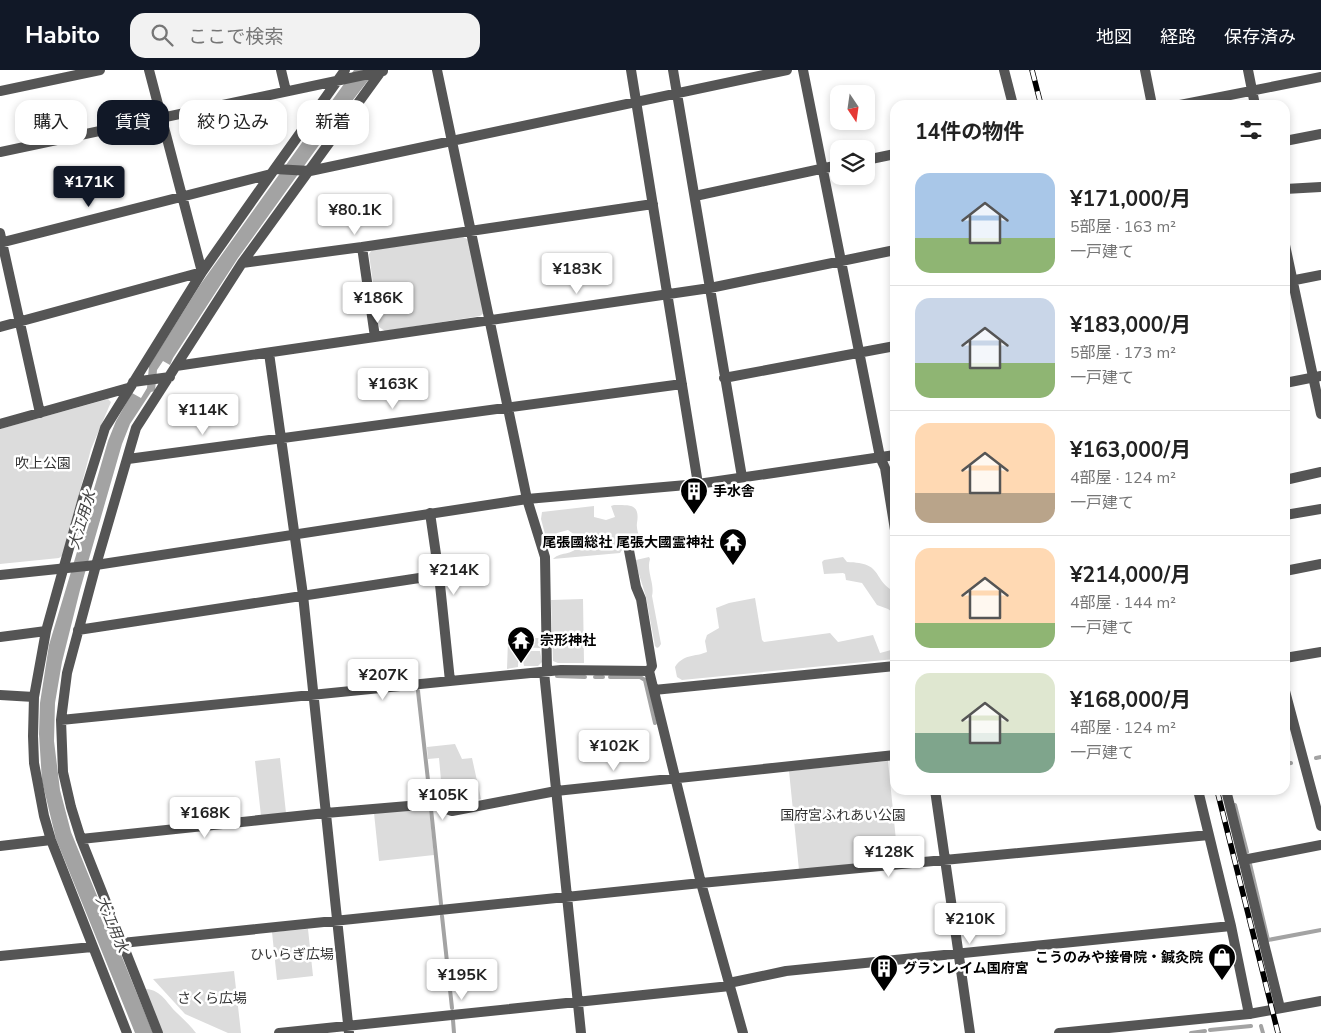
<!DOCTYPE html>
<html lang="ja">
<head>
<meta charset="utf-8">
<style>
  body { margin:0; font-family:"Nunito Sans","Noto Sans JP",sans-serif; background:#f2f2f2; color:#222; height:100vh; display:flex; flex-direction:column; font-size:19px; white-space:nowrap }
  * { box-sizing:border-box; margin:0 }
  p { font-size:16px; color:#767676 }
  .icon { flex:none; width:28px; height:28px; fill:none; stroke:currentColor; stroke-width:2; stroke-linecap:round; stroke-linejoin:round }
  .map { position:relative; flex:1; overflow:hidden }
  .details { position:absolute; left:890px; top:30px; width:400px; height:695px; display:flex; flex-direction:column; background:#fff; border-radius:15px; box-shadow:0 2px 8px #0003 }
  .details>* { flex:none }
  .banner { position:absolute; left:15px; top:30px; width:475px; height:45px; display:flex; gap:10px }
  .needle { width:32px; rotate:167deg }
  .buttons { position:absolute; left:830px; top:15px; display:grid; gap:10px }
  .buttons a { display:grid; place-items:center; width:45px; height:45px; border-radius:10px; background:#fff; box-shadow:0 2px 8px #0003; font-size:25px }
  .price { position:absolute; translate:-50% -42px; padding:0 11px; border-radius:5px; background:#fff; color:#222; font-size:16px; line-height:32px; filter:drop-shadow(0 1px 2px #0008) }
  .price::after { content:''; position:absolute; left:50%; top:30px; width:15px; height:11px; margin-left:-8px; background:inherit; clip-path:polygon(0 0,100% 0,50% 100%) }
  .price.active { background:#111827; color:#fff }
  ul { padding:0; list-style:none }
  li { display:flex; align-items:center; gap:15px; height:125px; padding:0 25px }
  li+li { border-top:1px solid #e0e0e0 }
  li span { display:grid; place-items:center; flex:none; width:140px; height:100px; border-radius:15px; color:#555 }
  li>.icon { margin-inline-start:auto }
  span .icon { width:60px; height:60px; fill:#fffc; stroke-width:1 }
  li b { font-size:21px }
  h2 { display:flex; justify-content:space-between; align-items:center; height:60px; padding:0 25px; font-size:21px }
  .pill { padding:0 18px; border-radius:15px; background:#fff; box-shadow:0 2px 8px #0003; font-size:18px; line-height:45px }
  .pill.active { background:#111827; color:#fff }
  header { display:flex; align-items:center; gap:30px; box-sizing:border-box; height:70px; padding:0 25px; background:#111827; color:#fff }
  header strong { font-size:24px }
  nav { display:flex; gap:28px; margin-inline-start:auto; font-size:18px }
  .search { width:350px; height:45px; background:#f2f2f2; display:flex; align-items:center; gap:12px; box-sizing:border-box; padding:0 18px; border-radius:15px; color:#767676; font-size:19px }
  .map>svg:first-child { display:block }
</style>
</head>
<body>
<header>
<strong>Habito</strong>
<div class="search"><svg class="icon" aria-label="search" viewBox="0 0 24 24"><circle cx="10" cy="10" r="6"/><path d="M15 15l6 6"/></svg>ここで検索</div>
<nav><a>地図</a><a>経路</a><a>保存済み</a></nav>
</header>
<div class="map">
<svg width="1321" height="963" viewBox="0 0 1321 963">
  <rect width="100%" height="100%" fill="#fff"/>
  <!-- green -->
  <path fill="#dcdcdc" d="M55 36 61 61 42 65 36 40Z
    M463 167 469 170 484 243 480 246 385 261 379 257 369 184 372 180Z
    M108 329 111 332 91 379 63 485 59 488 0 494V359Z
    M614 435C631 435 640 434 637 453 636 459 639 465 640 470L639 471 623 469 621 472 622 480 620 483 553 489C562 480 574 488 580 471L579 468 568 460 557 463 555 466 546 468 541 449 542 442 594 436V447L606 450 615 447 611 436Z
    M649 487 650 489C646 501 655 514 652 526L661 574 659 577 657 578 655 576 646 527 635 491 636 490Z
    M843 487 847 492C885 493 871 509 895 522V544L888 539 877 535 862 513 846 510 845 504 843 503 824 504 822 492 824 490Z
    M755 528 762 570 764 572 830 563 838 572 873 565 880 583 895 579V589L682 610 677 607 675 597C683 584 695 587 707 582L705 571 707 565 719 558 716 538 729 533Z
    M583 529 584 593H558L553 591 551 530Z
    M511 568H539L541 570V576L540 578 519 577 518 597 507 599 508 570Z
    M525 581H540L542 592 538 596H524L523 591Z
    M455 674 462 689 472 688 481 729 450 735 443 732 439 688 428 689 427 677Z
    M280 688 286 743 261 746 255 691Z
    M888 691 898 790 799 800 789 701Z
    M429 738 434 785 379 791 374 743Z
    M308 859 313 906 277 910 272 862Z
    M234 901 241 963H228L185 944 153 909Z
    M146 919C162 920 167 934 177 943 184 950 190 955 196 963H162L145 921Z"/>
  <!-- water -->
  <path fill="#a3a3a3" d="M354 0H376L346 39 347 41 344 43H342L238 188 173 288 170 295 163 291 157 300 155 321 151 322 130 354 122 374 80 520 62 592 55 633 54 671 60 720 71 762 153 963H135L56 769 42 711 39 664 40 633 49 575 89 442 94 419 108 371 116 351 132 323 141 328 147 318 149 296 200 215Z"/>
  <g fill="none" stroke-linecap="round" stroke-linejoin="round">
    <!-- stream -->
    <path stroke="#a3a3a3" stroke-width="4" d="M557 606 585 607
      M595 607H603
      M610 607H640L645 610 655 653
      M418 621 430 728
      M1316 688 1321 687
      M1285 694 1291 693
      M1235 735 1247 782
      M431 739 441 834
      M1250 794 1268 870 1321 860
      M442 846 452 938
      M453 950 454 963
      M1261 956 1263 963
      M1210 960 1251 956
      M1191 963 1205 961"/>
    <!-- minor -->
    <path stroke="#555" stroke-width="10" d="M149 0 202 202
      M281 0 286 21
      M437 0 527 429 545 487 547 601
      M631 0 698 414
      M673 0 742 407
      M803 0 880 387 885 398 895 460
      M1004 0 1013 35
      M1248 0 1255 35
      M0 21 100 0
      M1180 35 1321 7
      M1285 71 1321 64
      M0 82 383 1
      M866 90 895 84
      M275 99 310 101 787 0
      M1285 119 1321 117
      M695 126 839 95
      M0 163 40 343
      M0 173 271 104 345 0
      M1285 175 1321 344
      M362 177 375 267
      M242 193 362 177 653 134
      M1285 212 1321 205
      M0 257 202 202
      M269 283 303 525 349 963
      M176 296 710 218 895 180
      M724 308 895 276
      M133 312 170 307
      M0 354 128 318
      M128 389 682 314
      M1285 410 1321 402
      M430 443 439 505 450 611
      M1285 445 1321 439
      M627 470 636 517 641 529 652 596 649 601
      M1285 501 1321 494
      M78 560 439 505
      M0 567 46 561
      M1285 588 1321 582
      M544 602 581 963
      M654 620 895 596
      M0 625 34 627
      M61 650 561 600 649 601 701 813 743 963
      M935 720 970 963
      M1198 720 1231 856 1249 944
      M1226 720 1280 938
      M81 769 326 743 432 734 452 741 556 721 895 685
      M0 776 51 770
      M1243 790 1321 775
      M122 873 701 813 1209 765
      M0 886 92 877
      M729 913 786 901 1231 856
      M127 963 51 770 44 746 34 693 33 666 34 627 46 561 83 428 105 358 202 202 271 104
      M158 963 81 769 71 737 63 702 61 650 67 603 96 495 136 358 242 193 382 0
      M279 963 730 916"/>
    <!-- tertiary -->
    <path stroke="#555" stroke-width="10" d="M1145 0 1152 35
      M1285 313 1321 306
      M0 505 96 495 527 429 698 414 895 385
      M1285 621 1321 756
      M1059 963 1249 944 1321 931"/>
    <!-- rail casing -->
    <g stroke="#000" stroke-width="5.5">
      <path id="rail" d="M1032 0 1041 35
        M1217 720 1278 963"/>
    </g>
    <!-- rail -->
    <use href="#rail" stroke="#fff" stroke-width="4" stroke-dasharray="11" stroke-linecap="butt"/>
  </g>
  <!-- icons -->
  <defs>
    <g id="building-pin" transform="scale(1.4375)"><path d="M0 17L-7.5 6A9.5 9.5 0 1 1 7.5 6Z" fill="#000" stroke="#fff"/><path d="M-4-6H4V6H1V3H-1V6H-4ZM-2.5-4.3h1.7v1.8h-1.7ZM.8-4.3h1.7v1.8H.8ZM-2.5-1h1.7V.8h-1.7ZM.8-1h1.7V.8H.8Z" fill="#fff"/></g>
    <g id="temple-pin" transform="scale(1.4375)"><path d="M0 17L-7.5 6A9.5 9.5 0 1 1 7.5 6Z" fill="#000" stroke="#fff"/><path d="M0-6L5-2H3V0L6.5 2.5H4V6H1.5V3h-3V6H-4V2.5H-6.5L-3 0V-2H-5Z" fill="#fff"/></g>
    <g id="shop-pin" transform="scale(1.4375)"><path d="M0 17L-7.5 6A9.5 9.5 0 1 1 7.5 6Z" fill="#000" stroke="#fff"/><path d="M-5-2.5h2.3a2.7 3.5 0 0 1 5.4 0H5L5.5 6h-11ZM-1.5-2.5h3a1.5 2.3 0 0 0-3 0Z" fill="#fff"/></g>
  </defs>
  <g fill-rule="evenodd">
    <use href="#building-pin" x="694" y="421"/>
    <use href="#temple-pin" x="733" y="472"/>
    <use href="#temple-pin" x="521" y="570"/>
    <use href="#shop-pin" x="1222" y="887"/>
    <use href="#building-pin" x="884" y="898"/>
  </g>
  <g text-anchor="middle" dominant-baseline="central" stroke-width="5" stroke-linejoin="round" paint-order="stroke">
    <!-- park labels -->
    <g font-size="14" fill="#333" stroke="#fff">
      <text x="43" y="393">吹上公園</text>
      <text x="843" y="745">国府宮ふれあい公園</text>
      <text x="292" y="884">ひいらぎ広場</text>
      <text x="212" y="928">さくら広場</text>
    </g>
    <!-- poi labels -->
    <g font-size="14" font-weight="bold" fill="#000" stroke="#fff" text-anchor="start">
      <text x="713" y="421">手水舎</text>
      <text x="714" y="472" text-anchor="end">尾張國総社 尾張大國霊神社</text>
      <text x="540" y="570">宗形神社</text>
      <text x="1203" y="887" text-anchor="end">こうのみや接骨院・鍼灸院</text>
      <text x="903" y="898">グランレイム国府宮</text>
    </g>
    <!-- water labels -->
    <g font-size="15" font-style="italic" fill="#444" stroke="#fff">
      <text transform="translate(82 450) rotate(-73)">大江用水</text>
      <text transform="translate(112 854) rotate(67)">大江用水</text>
    </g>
  </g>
</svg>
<div class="buttons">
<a><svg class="needle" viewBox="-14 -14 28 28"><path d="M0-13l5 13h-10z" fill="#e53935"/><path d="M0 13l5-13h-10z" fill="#767676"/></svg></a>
<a><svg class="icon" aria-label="layers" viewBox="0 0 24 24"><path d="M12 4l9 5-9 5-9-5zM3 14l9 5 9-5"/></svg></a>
</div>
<b class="price active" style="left:89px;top:138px">¥171K</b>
<b class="price" style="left:355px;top:166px">¥80.1K</b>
<b class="price" style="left:577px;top:225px">¥183K</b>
<b class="price" style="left:378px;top:254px">¥186K</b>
<b class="price" style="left:393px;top:340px">¥163K</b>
<b class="price" style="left:203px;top:366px">¥114K</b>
<b class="price" style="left:454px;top:526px">¥214K</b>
<b class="price" style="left:383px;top:631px">¥207K</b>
<b class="price" style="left:614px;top:702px">¥102K</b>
<b class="price" style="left:443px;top:751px">¥105K</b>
<b class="price" style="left:205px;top:769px">¥168K</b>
<b class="price" style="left:889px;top:808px">¥128K</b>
<b class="price" style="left:970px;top:875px">¥210K</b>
<b class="price" style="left:462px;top:931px">¥195K</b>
<div class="banner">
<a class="pill">購入</a>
<a class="pill active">賃貸</a>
<a class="pill">絞り込み</a>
<a class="pill">新着</a>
</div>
<section class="details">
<h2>14件の物件<svg class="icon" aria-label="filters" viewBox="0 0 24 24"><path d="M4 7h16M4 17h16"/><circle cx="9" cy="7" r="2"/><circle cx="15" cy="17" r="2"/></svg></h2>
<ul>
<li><span style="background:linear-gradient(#a9c7e8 65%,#8fb573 0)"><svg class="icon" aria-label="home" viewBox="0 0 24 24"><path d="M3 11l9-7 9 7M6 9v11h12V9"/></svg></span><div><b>¥171,000/月</b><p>5部屋 · 163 m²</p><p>一戸建て</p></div></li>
<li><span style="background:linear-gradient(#c9d6e8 65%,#8fb573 0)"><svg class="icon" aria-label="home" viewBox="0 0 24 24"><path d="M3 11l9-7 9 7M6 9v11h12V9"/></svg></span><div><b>¥183,000/月</b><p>5部屋 · 173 m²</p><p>一戸建て</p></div></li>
<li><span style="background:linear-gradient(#ffd9b3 70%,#b9a48a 0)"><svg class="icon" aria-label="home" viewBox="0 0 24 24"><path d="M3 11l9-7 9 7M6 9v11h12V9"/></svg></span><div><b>¥163,000/月</b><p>4部屋 · 124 m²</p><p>一戸建て</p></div></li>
<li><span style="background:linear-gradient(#ffd9b3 75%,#8fb573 0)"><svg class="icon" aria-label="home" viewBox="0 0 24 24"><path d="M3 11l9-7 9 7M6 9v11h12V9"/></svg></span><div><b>¥214,000/月</b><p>4部屋 · 144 m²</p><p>一戸建て</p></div></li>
<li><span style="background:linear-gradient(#dfe7d0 60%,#7fa58c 0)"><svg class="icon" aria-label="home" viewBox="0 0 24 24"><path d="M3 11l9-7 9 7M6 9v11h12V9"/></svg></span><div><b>¥168,000/月</b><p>4部屋 · 124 m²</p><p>一戸建て</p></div></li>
</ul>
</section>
</div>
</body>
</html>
